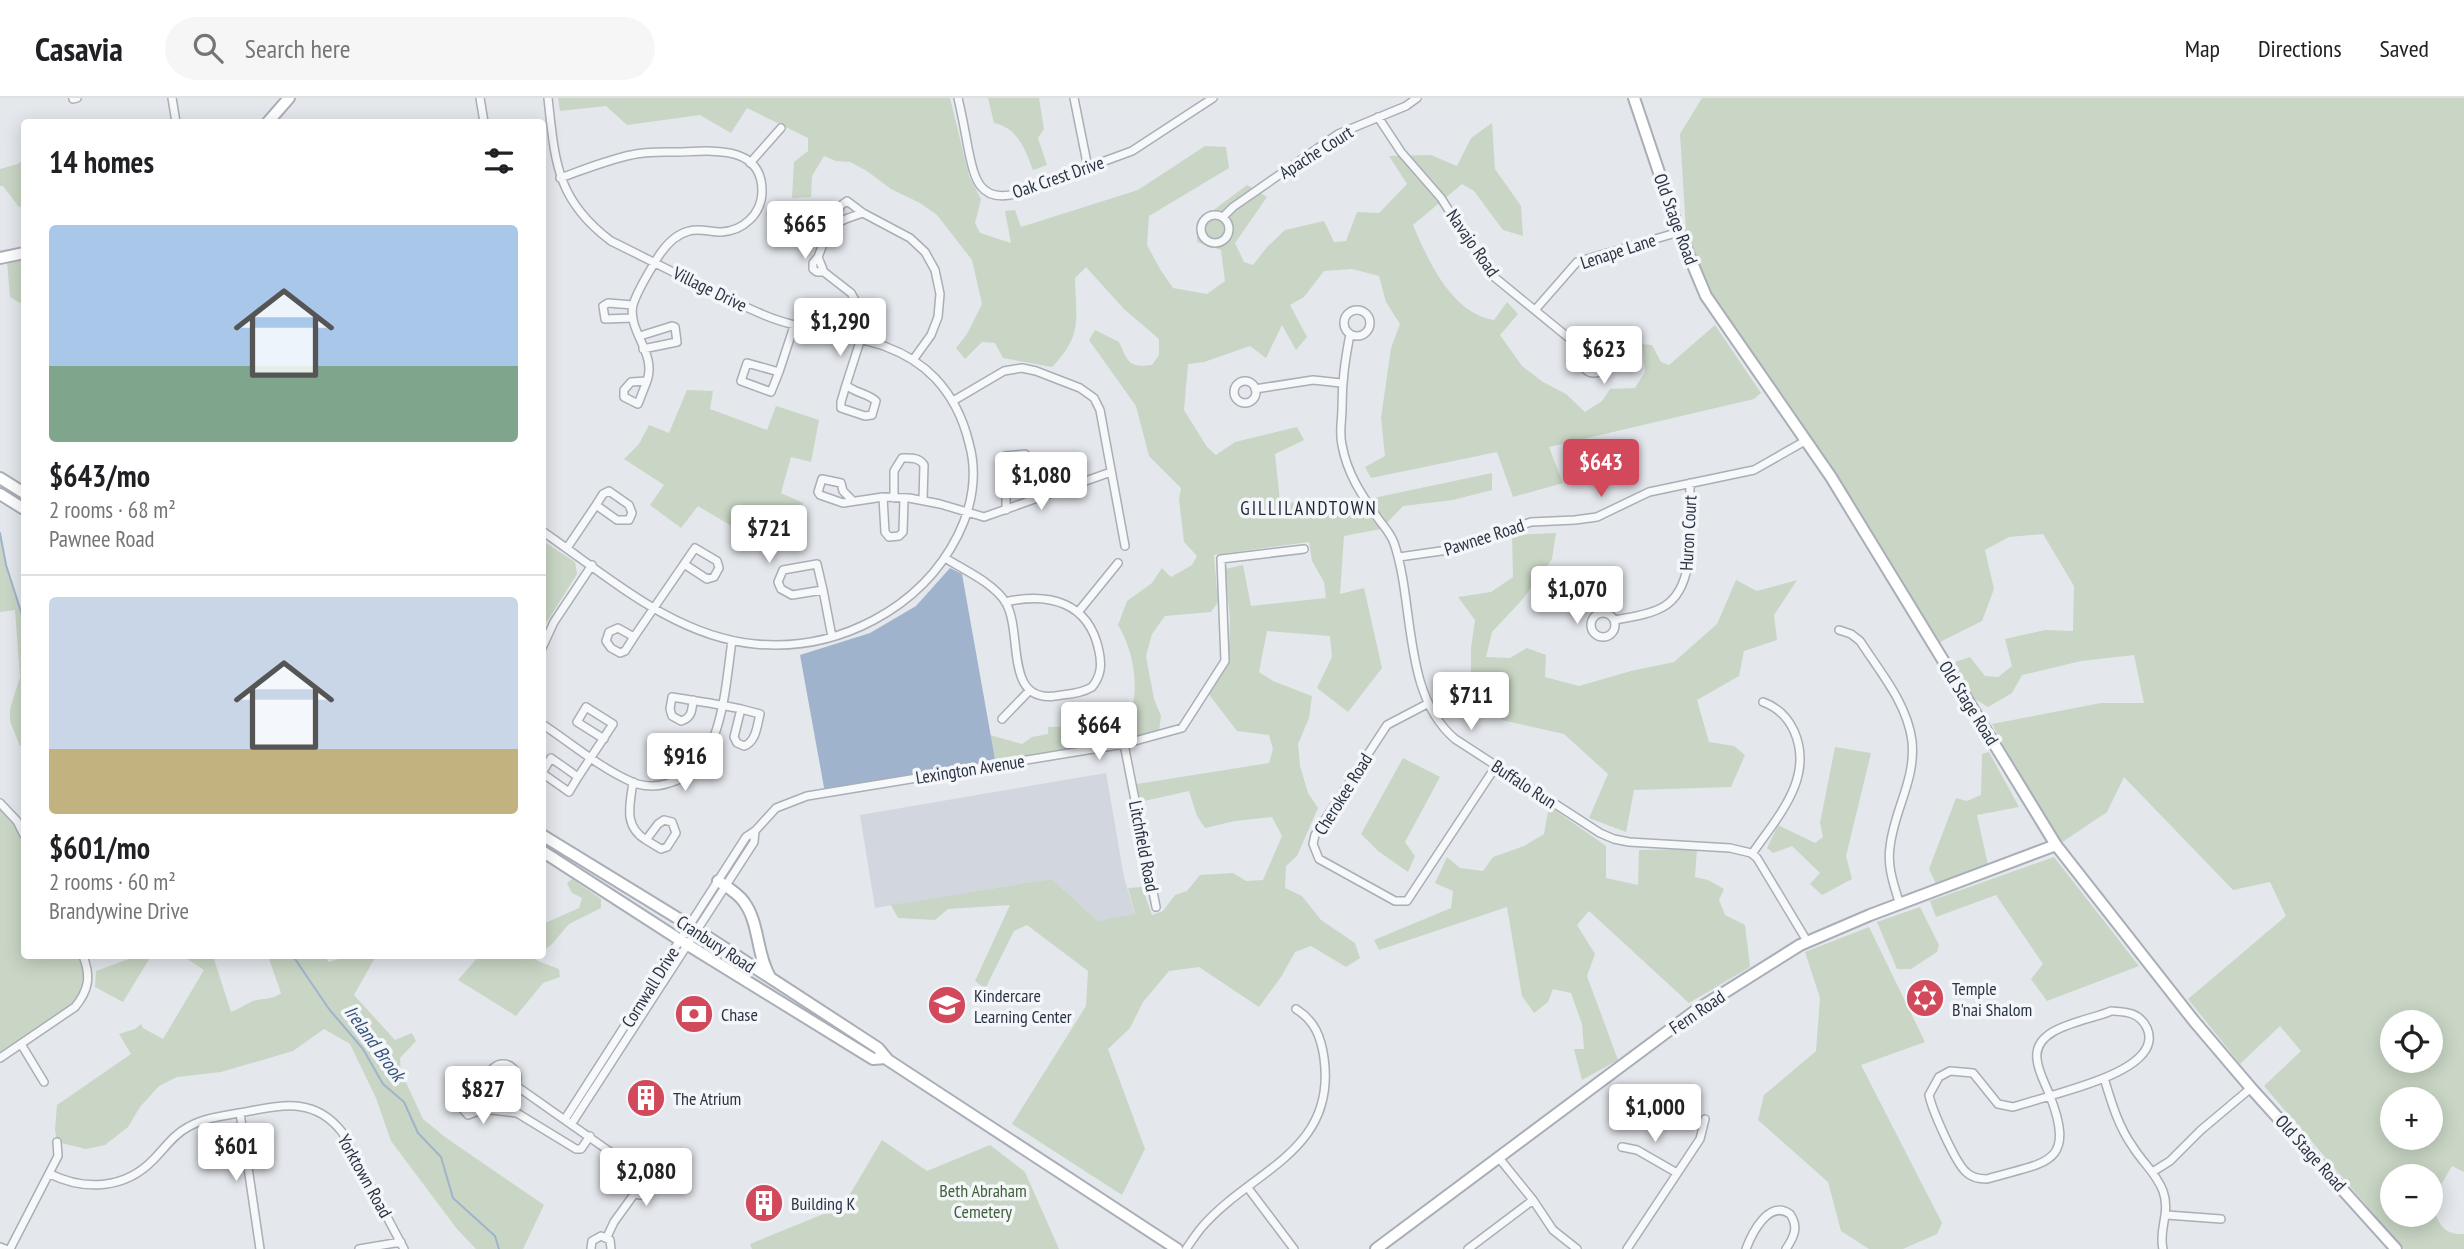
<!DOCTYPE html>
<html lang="en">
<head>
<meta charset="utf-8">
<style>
  body { margin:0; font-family:"PT Sans Narrow",sans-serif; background:#f6f6f6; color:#202124; height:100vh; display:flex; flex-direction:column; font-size:26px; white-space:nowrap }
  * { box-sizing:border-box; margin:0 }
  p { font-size:23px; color:#757577 }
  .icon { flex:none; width:38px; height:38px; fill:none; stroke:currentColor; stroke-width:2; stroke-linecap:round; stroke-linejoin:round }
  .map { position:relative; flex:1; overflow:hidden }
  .drawer { position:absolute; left:21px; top:21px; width:525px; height:840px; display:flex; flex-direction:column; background:#fff; border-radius:7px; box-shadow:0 4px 18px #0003 }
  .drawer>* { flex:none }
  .fabs { position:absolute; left:2380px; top:912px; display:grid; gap:14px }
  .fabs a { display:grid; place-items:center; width:63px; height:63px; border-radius:50%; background:#fff; box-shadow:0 4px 18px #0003; font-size:35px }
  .price { position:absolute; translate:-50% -60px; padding:0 16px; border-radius:7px; background:#fff; color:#222; font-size:23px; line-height:46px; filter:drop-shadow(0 2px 4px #0008) }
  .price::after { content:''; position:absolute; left:50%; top:42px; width:21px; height:16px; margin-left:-10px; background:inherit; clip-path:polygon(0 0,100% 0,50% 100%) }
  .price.on { background:#d1495b; color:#fff }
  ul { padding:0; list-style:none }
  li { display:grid; align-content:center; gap:14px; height:371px; padding:0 28px }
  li+li { border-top:2px solid #e0e0e0 }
  li span { display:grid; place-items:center; height:217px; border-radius:7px; color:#555 }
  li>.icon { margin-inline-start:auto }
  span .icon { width:126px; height:126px; fill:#fffc; stroke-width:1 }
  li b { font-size:30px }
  h2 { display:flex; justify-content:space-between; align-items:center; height:84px; padding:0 28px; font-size:30px }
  header { display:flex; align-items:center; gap:42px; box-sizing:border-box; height:98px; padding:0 35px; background:#fff; border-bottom:2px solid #e0e0e0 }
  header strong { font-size:33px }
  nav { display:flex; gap:38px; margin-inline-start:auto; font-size:24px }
  .search { width:490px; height:63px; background:#f6f6f6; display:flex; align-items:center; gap:18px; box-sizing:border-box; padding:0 24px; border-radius:38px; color:#757577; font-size:26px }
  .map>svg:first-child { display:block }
</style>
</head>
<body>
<header>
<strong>Casavia</strong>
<div class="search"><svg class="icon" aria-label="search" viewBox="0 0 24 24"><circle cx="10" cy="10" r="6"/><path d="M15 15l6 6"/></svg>Search here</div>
<nav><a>Map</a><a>Directions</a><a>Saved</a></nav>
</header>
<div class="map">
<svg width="2464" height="1151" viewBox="0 0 2464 1151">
  <rect width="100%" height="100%" fill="#e4e7ec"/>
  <!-- built -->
  <path fill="#d2d6de" d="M1106 675 1124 779 1135 817 1098 823 1052 781 875 810 860 717Z"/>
  <!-- green -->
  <path fill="#c9d6c5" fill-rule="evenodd" d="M558 0H950L969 78 981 101 975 125 980 135 1011 145 1005 113 1015 112 1021 129 1138 92 1205 48 1226 49 1229 70 1149 118 1147 147 1160 171 1173 190 1207 196 1225 183 1221 152 1197 144V130L1215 111 1247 87 1267 99 1235 145 1244 164 1253 167 1267 149 1285 132 1324 123 1334 144 1346 143 1357 114 1379 115 1407 86 1389 58 1431 57 1457 68 1471 40 1492 25 1495 71 1521 108 1523 138 1503 132 1474 93 1462 86 1413 127C1428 162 1451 215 1494 222L1507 204 1518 216 1500 237 1522 268 1543 284 1566 296 1585 314 1602 303 1610 291 1635 290 1645 274 1642 246 1652 247 1661 264 1669 267 1715 227 1761 295 1754 301 1549 349 1563 385 1513 399 1497 354 1371 380 1365 369 1385 358 1381 320 1391 250 1400 226 1386 204 1379 178 1352 171 1324 173 1304 199 1290 207 1307 239 1296 252 1282 227 1266 260 1250 248 1204 264 1188 266 1184 312 1207 349 1216 357 1235 344 1297 329 1304 342 1275 356 1280 404 1340 407 1492 375V392L1453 402 1403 408 1381 431 1344 438 1340 496 1364 490 1382 570 1348 614 1317 590 1332 559 1330 538 1267 533 1259 574 1273 583 1312 598 1309 620 1298 646 1300 668 1308 695 1318 710 1297 758 1286 768 1285 790 1302 798 1321 822 1355 845 1360 860 1346 869 1311 848 1295 854 1281 879 1259 909 1199 869 1169 873 1143 904 1130 930 1108 951 1145 1051 1122 1097 1012 1026 1086 908 1088 873 1027 827 1014 833 985 891 975 883 1010 807 948 811 935 822 898 820 891 807 1052 781 1098 823 1135 816 1128 790 1142 789 1152 817 1163 813 1175 797 1187 793 1200 777 1233 775 1246 783 1263 782 1282 738 1272 719 1235 723 1205 730 1197 718 1189 693 1140 704 1137 686 1269 665 1273 651 1269 637 1237 633 1207 594 1228 567 1230 522 1225 471 1243 467 1251 508 1326 500 1324 484 1312 463 1309 444 1214 457 1218 504 1211 514 1165 518 1152 536 1146 558 1154 601 1161 618 1159 633 996 667 990 637 1022 646 1032 639 1048 636V629L1088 628 1128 621C1141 594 1134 553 1118 527L1127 503 1152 485 1162 470 1171 479 1192 467 1197 458 1184 444 1179 401 1181 390 1149 358 1136 308 1089 242 1095 232 1119 244C1128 264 1129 270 1152 267L1159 257V241L1124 211 1086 169 1075 180C1076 221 1083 237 1052 269L1003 260 995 245 982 244 965 261 956 250 967 236 982 206 972 162 937 117 920 105 891 91 867 73 850 64 836 63 824 58 812 78 811 99 792 100 794 64 808 53V40L747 10 731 35 700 17 627 27 606 8 560 13Z
    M988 0H1039L1044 31 1038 40 1047 67 1033 72C1025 51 1018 30 994 25Z
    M1702 0H2464V1074L2452 1068 2431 1104V1078H2392V1116H2431V1108C2440 1125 2442 1137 2464 1136V1151H2404L2264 988 2301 953 2280 928 2240 966 2188 901 2286 818 2270 784 2233 792 2124 679 2107 714 2061 745 2031 699 1992 626 2101 605H2144L2134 557 2081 563 2022 577 2012 595 1988 609 1970 598 1952 565 1970 559 1985 578 1998 579 2012 568 2005 541 2045 532 2073 533 2074 488 2043 436 2009 439 1985 452 1994 491 1982 523 1940 544 1835 375 1716 205 1702 179 1686 132 1680 36ZM2392 924H2431V962H2392ZM2392 1001H2431V1040H2392Z
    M24 61V107L19 109 3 88H0V71L18 66Z
    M24 162V207L10 199 7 163Z
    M687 292 713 293 710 311 767 332 776 308 819 322 811 364 791 359 781 395 803 405 796 434 757 443 698 408 681 430 650 407 664 387 624 361 639 346 649 327 669 335Z
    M0 435 6 467 24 522V647L20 648 10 623V611L20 579 15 512 0 514Z
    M1556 435 1552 461 1522 502 1492 534 1486 559 1510 560 1527 550 1546 557 1545 579 1579 588 1631 573 1674 564 1717 526 1736 482 1757 493 1797 482 1774 517 1777 542 1744 553 1739 578 1697 602 1709 644 1734 648 1745 657 1731 689 1634 692 1626 734 1589 720 1608 676 1564 636 1502 622 1471 584V550L1475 522 1458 499 1491 494 1513 479 1512 437Z
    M543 443 575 464 577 476 543 530Z
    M1835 649 1871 655 1846 758 1852 781 1822 797 1810 786 1820 775 1792 748 1773 755 1767 750 1778 727 1815 745 1823 739 1820 725Z
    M1989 654 2019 709 1977 717 1988 767 1937 788 1929 771 1956 700 1967 703 1981 697 1982 656Z
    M1403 660 1440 679 1405 744 1415 758 1408 774 1378 753 1361 736Z
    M0 705 24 737V858H83L88 875 81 901 0 960Z
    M1549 708 1606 748V780L1638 787 1639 752 1697 751 1695 779 1708 782 1724 791 1719 802 1725 817 1745 827 1750 869 1689 905 1589 813 1577 827 1595 856 1587 878 1618 962 1582 982 1574 951H1584L1582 926 1571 895 1553 891 1548 904 1534 915 1522 898 1507 809 1379 852 1374 842 1451 810 1453 793 1435 785 1447 759 1460 770 1483 773 1493 759 1524 748 1544 736Z
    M2054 759 2139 868 2047 903 2031 881 2043 866 1996 797 1936 819 1930 803Z
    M572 781 601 801V810L569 826 552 846 543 853V826L579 810 582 800 572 795 567 785Z
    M1920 809 1939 847 1937 854 1911 871H1897L1877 824Z
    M1869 829 1925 944 1861 967 1942 1125 1937 1136 1903 1151H1869L1841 1133 1828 1084 1758 1022 1764 997 1816 953 1820 900 1805 854Z
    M137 858H151L123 904 95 889 96 873Z
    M183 858H213L231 914C239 911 246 906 253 903 263 900 272 902 281 895L268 858H324L329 864 348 858H376L354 897 395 942 412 935 416 943 400 960 401 974 423 1021 445 1039 544 1107 523 1151H476L457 1131 391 1043 376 1000 350 946 324 931 293 953 221 974 177 979 159 988 140 1009 128 1029 105 1047 86 1051 57 1044 55 1032 57 1007 131 956 119 936 135 931 141 926 143 930 163 941 204 872Z
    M479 858H531L538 863 559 871 560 879 543 885 516 918 458 882Z
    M882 1042 927 1073 990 1047 1025 1074 1059 1151H752L750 1146 843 1108Z"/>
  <!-- water -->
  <path fill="#9fb4cc" d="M950 470 962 476 996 667 825 695 800 557 870 535 916 508Z"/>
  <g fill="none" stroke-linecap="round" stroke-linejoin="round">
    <!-- stream -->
    <path stroke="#9fb4cc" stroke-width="2" d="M0 435 6 467 24 523
      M293 858 329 911 363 951 383 986 404 1004 418 1035 441 1059 453 1100 495 1138 499 1151"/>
    <!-- street casing -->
    <g stroke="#a9aeb7" stroke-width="10">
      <path id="street" d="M172 0 176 24
        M480 0 484 24
        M958 0C962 17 965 33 968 50 974 78 978 105 1015 96L1132 53 1213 0
        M1074 0 1088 70
        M73 1 77 0
        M1378 19 1401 54 1441 100 1479 160 1493 178 1586 254
        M750 65 781 30
        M560 80C583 72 607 62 631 57 646 53 663 54 678 54 710 53 762 46 762 93 762 116 743 133 721 134 711 134 699 130 689 133 673 137 663 150 655 164 648 176 637 193 633 207 627 233 657 255 647 283
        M1201 131a14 14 0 1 1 28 0a14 14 0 1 1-28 0Z
        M1223 119 1233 109 1338 36 1406 8 1417 0
        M835 124 840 108 847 103 863 115 910 140 925 154 935 172 940 196 938 219 931 237 913 262
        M818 159 813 165V171L817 174H824
        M1535 212 1577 164 1679 134
        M1344 225a13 13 0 1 1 26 0a13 13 0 1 1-26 0Z
        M633 220 605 221 603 208 608 205 633 207
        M1350 236C1345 263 1342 282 1342 310 1342 323 1339 334 1342 347 1347 375 1361 396 1377 419 1383 428 1390 434 1394 445 1415 506 1402 596 1455 641L1600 735 1614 741 1629 744 1730 750 1751 755 1757 760 1807 843
        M640 238 672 228 675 229 677 244 643 251
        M1582 263a12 12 0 1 1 24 0a12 12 0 1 1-24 0Z
        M747 265 779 274 771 294 741 283Z
        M779 274 794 228
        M1234 294a11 11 0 1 1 22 0a11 11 0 1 1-22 0Z
        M647 283 638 306 624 299V292L631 284Z
        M846 287 863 234 862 215 851 195 824 174 818 159C831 126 829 126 863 115
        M846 287C855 295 867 295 876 303L872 317 865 318 841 310V304Z
        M1255 291 1313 282 1341 285
        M953 303 1004 273 1022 270 1036 273 1080 290 1094 300 1100 312 1125 448
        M1025 356 1027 358 1028 381 1006 385 1005 358Z
        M1006 385V412
        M609 393 629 407 632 415 629 422H617L596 407 603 396Z
        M883 399 885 434 889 439 899 438 903 434 904 400
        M894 400V373L902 360C910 360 919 359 924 367L923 402
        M852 402 843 393 841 385 822 381 818 394 820 397 843 405 883 399 909 400 940 406 984 419 1111 374
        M542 433C608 478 673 538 755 546 837 554 921 511 958 437 972 409 978 376 969 345 963 320 953 299 935 280 889 232 821 241 764 217 712 195 662 168 611 143 556 102 555 63 548 0
        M567 450 596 407
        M1399 459 1448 452 1531 424 1575 422 1597 419 1649 394 1754 372 1805 343
        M945 460C964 472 994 485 1006 505 1023 535 1004 605 1055 598 1067 596 1081 596 1092 589 1101 578 1102 567 1099 553 1089 504 1049 494 1005 504
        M817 466 823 492 792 497 781 491 778 484 783 472Z
        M823 492 832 539
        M1079 513 1118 465
        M1591 527a12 12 0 1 1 24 0a12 12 0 1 1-24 0Z
        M1615 522C1630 519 1649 517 1663 509 1699 489 1689 422 1690 385
        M618 530 634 539 625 553 620 555 611 550 606 543 609 534Z
        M1839 532 1851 536 1860 543C1880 574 1907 605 1912 643 1916 682 1894 712 1890 749 1887 769 1894 787 1900 807
        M634 539 695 450 717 463 719 470 714 479 707 481 684 466
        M542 550 554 524 592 467
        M693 602C692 612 692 620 681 623L672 618 670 611 672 599C695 603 718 606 741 611
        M1427 606 1387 627 1315 737 1313 746 1319 761 1395 803H1407L1496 668
        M741 611 760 616C757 628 756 644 744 648L737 645 734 639Z
        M1002 621 1029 593
        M542 626C571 645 600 670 632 684 643 689 658 689 669 685 723 671 725 589 732 543
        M1124 646 1156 809
        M551 660 578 679 569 694 542 675Z
        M578 679 613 626 586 609 577 624 604 641
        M633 684C630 707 623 728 646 742
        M0 705 17 723 24 737
        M664 722 672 724 676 735 667 749 661 751 646 742 658 726Z
        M1752 756C1777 719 1815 680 1794 633 1787 618 1777 609 1763 604
        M2111 913C2127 914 2139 914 2147 930 2164 969 2075 990 2050 998 2046 987 2038 974 2037 961 2033 928 2089 923 2111 913Z
        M21 946 44 984
        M0 960 75 909C89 892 91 878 83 858
        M489 980a14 14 0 1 1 28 0a14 14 0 1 1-28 0Z
        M1950 973 1973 975 1998 1006 2013 1009 2050 998C2078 1069 2042 1064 1987 1081 1979 1081 1972 1080 1966 1074 1955 1064 1932 1012 1929 997L1939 979Z
        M2104 980C2111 1003 2118 1028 2133 1049 2143 1065 2156 1075 2163 1093 2171 1115 2158 1131 2163 1151
        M488 982H466L454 978C450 993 458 1006 468 1017L484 1011 517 1015 576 1051H581L590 1038
        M515 987 626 1065 632 1074
        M484 1011 496 993
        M240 1015 260 1151
        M565 1021 746 739 755 733 776 710 807 698 1124 646 1182 630 1225 563 1221 461 1304 451
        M572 1025 754 744 755 733
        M1622 1049 1637 1052 1677 1075
        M1499 1060 1533 1102 1553 1132 1577 1151
        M628 1084a13 13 0 1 1 26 0a13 13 0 1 1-26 0Z
        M2154 1073 2170 1063 2201 1032 2251 990
        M50 1076C85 1093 125 1091 153 1062 165 1050 173 1037 188 1029 204 1020 222 1018 239 1015 279 1008 313 997 342 1034L404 1151
        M1248 1090 1294 1151
        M2167 1117 2221 1121
        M607 1139 614 1124 635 1095
        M0 1149 5 1151
        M10 1151 58 1058 57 1044
        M359 1151 401 1144
        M591 1151 592 1143 601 1138 610 1142 611 1151
        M1186 1151C1191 1144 1196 1136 1202 1129 1251 1072 1337 1054 1324 960 1321 939 1315 923 1296 911
        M1468 1151 1533 1102
        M1627 1151 1700 1041 1705 1021
        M1746 1151C1752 1135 1769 1101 1790 1116 1799 1129 1794 1139 1786 1151"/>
    </g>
    <!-- secondary casing -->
    <g stroke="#a9aeb7" stroke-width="14">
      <path id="secondary" d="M1634 0 1679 134 1706 198 1831 379 2056 747 2194 923 2251 990 2396 1151
        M268 24 289 0
        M0 160 24 155
        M0 380 24 395
        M0 396 24 411
        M542 737 697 832 878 950 888 962 1177 1151
        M542 753 680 842 873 961 886 960
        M718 783C727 789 738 795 744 804 760 826 756 856 770 879
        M1376 1151 1695 913 1800 847 1870 817 2056 747"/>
    </g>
    <!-- street -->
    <use href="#street" stroke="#f7f8fa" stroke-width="7"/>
    <!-- secondary -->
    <use href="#secondary" stroke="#fff" stroke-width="10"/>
  </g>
  <!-- icons -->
  <defs>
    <g id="synagogue-disc" transform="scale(2.0125)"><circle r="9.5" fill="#d1495b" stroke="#f4f6f9"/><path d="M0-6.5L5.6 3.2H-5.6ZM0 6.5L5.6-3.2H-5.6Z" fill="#fff"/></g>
    <g id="school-disc" transform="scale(2.0125)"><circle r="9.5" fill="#d1495b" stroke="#f4f6f9"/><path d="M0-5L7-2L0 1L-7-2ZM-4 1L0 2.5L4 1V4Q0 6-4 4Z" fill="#fff"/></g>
    <g id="bank-disc" transform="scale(2.0125)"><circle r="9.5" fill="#d1495b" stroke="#f4f6f9"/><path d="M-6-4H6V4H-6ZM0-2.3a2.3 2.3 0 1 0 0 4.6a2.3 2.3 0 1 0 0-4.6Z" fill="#fff"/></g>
    <g id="building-disc" transform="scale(2.0125)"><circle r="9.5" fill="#d1495b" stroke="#f4f6f9"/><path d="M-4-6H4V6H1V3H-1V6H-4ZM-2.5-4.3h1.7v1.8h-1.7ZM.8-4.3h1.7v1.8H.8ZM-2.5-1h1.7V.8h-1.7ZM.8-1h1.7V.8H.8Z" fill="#fff"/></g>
  </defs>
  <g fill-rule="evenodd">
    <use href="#synagogue-disc" x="1925" y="900"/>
    <use href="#school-disc" x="947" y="907"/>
    <use href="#bank-disc" x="694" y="916"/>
    <use href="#building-disc" x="646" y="1000"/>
    <use href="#building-disc" x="764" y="1105"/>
  </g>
  <g text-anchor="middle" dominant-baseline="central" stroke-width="7" stroke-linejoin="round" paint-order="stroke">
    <!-- street labels -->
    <g font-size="18" fill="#2b3445" stroke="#f4f6f9">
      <text transform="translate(1316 54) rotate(-32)">Apache Court</text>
      <text transform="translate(1058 79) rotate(-19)">Oak Crest Drive</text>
      <text transform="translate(1676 121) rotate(70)">Old Stage Road</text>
      <text transform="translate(1473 145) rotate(55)">Navajo Road</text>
      <text transform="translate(1618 153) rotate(-18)">Lenape Lane</text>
      <text transform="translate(710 191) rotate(26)">Village Drive</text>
      <text transform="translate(1688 435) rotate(-87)">Huron Court</text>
      <text transform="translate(1484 439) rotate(-18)">Pawnee Road</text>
      <text transform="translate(1969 605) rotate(58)">Old Stage Road</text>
      <text transform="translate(970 671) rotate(-9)">Lexington Avenue</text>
      <text transform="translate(1524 686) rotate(33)">Buffalo Run</text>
      <text transform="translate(1343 696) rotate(-58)">Cherokee Road</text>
      <text transform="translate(1144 748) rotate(79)">Litchfield Road</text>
      <text transform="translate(716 846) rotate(33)">Cranbury Road</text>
      <text transform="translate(650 889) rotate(-58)">Cornwall Drive</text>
      <text transform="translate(1697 914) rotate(-34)">Fern Road</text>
      <text transform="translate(2311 1055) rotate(48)">Old Stage Road</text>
      <text transform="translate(365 1078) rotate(61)">Yorktown Road</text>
    </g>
    <!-- poi labels -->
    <g font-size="18" fill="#2b3445" stroke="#f4f6f9" text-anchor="start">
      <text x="1952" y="890">Temple<tspan x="1952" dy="21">B'nai Shalom</tspan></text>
      <text x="974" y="897">Kindercare<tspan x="974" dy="21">Learning Center</tspan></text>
      <text x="721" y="916">Chase</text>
      <text x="673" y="1000">The Atrium</text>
      <text x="791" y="1105">Building K</text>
    </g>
    <!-- park labels -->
    <g font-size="18" fill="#3f6138" stroke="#f4f6f9">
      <text x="983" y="1092">Beth Abraham<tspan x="983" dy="21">Cemetery</tspan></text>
    </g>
    <!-- neighbourhood labels -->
    <g font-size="19" letter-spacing="2" fill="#1d2536" stroke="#f4f6f9">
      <text x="1309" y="410">GILLILANDTOWN</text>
    </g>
    <!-- water labels -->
    <g font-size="19" font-style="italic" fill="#34527a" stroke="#f4f6f9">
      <text transform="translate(375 945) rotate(54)">Ireland Brook</text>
    </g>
  </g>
</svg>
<div class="fabs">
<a><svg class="icon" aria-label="locate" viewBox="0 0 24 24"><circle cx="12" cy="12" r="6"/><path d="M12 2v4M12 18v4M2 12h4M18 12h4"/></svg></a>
<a>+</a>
<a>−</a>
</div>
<b class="price" style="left:805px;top:163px">$665</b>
<b class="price" style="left:840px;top:260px">$1,290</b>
<b class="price" style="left:1604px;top:288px">$623</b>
<b class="price on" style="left:1601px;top:401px">$643</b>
<b class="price" style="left:1041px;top:414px">$1,080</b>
<b class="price" style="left:769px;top:467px">$721</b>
<b class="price" style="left:1577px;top:528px">$1,070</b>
<b class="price" style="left:1471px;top:634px">$711</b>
<b class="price" style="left:1099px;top:664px">$664</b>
<b class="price" style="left:685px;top:695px">$916</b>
<b class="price" style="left:483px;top:1028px">$827</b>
<b class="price" style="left:1655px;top:1046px">$1,000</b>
<b class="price" style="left:236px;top:1085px">$601</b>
<b class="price" style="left:646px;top:1110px">$2,080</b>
<section class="drawer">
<h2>14 homes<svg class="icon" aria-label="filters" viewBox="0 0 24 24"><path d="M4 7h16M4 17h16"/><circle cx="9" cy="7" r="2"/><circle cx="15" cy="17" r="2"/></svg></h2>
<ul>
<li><span style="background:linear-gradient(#a9c7e8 65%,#7fa58c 0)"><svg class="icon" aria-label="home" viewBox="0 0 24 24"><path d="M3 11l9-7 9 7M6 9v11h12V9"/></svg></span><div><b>$643/mo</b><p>2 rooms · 68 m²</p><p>Pawnee Road</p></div></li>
<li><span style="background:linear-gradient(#c9d6e8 70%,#c2b280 0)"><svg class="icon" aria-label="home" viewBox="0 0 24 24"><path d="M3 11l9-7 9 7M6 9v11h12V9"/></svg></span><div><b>$601/mo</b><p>2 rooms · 60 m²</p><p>Brandywine Drive</p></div></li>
</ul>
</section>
</div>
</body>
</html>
